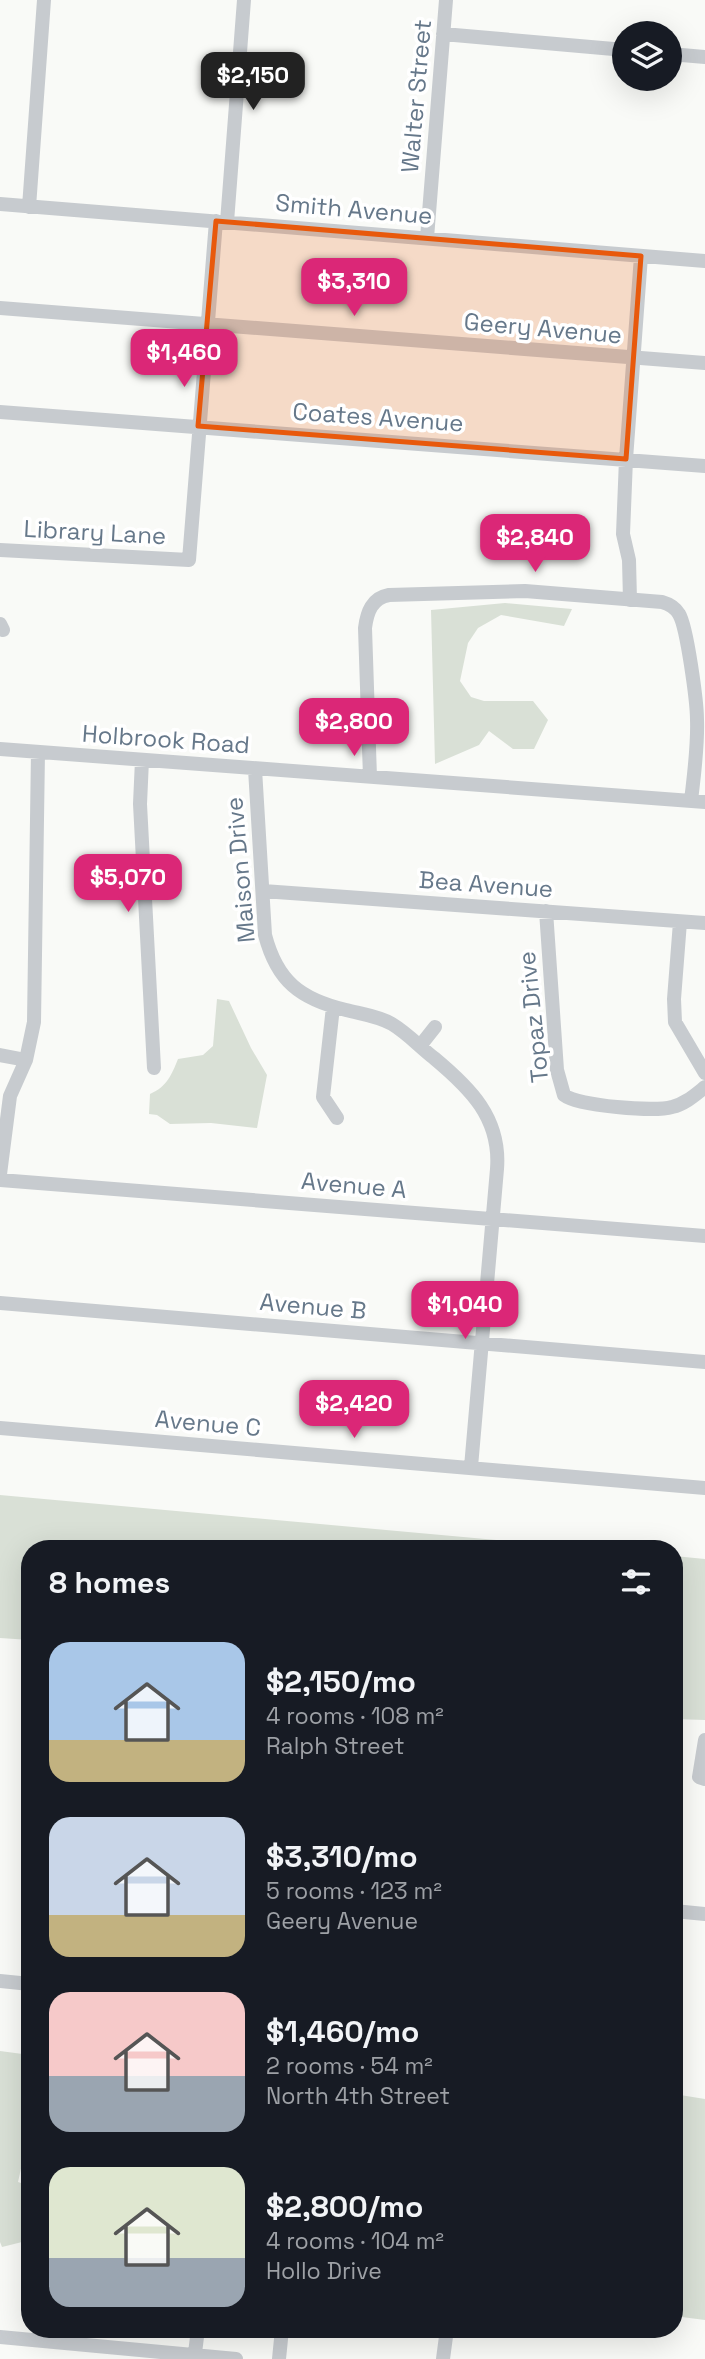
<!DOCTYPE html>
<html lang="en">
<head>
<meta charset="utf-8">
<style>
  body { margin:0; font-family:"Space Grotesk",sans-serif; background:#20242c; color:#f1f3f6; height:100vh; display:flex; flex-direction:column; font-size:26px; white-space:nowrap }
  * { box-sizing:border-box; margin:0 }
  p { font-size:23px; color:#9ea1a6 }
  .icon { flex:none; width:38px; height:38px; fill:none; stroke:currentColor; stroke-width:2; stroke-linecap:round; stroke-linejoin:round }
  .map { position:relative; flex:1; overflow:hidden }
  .details { position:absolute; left:21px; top:1540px; width:662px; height:798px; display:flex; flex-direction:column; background:#171b24; border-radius:28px; box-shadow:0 7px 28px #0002 }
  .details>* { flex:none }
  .buttons { position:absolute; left:612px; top:21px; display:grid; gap:14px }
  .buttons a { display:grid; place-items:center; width:70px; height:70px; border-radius:50%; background:#171b24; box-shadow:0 7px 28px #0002; font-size:35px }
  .price { position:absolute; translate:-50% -60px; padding:0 16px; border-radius:14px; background:#db2777; color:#fff; font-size:23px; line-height:46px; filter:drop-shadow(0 2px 4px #0008) }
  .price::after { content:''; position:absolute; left:50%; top:42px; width:21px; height:16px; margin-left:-10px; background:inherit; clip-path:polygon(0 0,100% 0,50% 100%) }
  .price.current { background:#222; color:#fff }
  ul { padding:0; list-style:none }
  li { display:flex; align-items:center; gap:21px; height:175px; padding:0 28px }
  li span { display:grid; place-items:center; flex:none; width:196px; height:140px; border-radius:21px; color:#555 }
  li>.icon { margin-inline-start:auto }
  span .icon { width:84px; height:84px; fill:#fffc; stroke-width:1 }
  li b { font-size:30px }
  h2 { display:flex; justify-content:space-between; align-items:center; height:84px; padding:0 28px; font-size:30px }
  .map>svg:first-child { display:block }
</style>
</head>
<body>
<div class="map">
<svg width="705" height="2359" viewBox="0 0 705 2359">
  <rect width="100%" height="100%" fill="#f9faf7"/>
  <!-- green -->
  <path fill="#d9e0d6" d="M505 603 572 609 564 626 501 615 478 628 468 643 460 681 471 697 484 701H533L548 720 534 749H513L489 731 479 745 435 764 431 610Z
    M217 999 229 1001 251 1048 267 1075 257 1128 211 1123 170 1124 157 1115 149 1114 150 1094C167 1087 172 1074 178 1059L203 1055 213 1046Z
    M0 1495 596 1549H30V1640L0 1638Z
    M674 1556 705 1559V1720L674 1719V1695L680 1689 674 1688Z
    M0 2051 30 2055V2155L22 2164 18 2182 30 2186V2240L2 2247 0 2242Z
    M674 2094 705 2099V2320L674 2316Z"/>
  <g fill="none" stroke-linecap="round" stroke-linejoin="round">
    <!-- minor -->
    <path stroke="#c7cbcf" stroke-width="14" d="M443 34 625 50
      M670 54 705 57
      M0 204 705 261
      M29 207 44 0
      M227 222 244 0
      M427 238 446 0
      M0 308 705 363
      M0 412 705 466
      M0 550 189 560 216 221
      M630 600 629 560 623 534 626 459 641 256
      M0 624 3 630
      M0 749 705 802
      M142 760 140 804 154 1068
      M255 769 265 935C277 981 300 999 346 1010 361 1014 378 1016 392 1024 407 1033 420 1047 434 1058 470 1088 501 1118 497 1169L471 1467
      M370 777 365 628C367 612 372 598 389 595L525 591 662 602C669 604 675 607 679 614 687 627 697 702 697 720 698 747 694 774 691 801
      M263 891 705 923
      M546 911 557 1070 564 1095C578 1106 655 1112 672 1107 685 1104 695 1095 705 1087
      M680 922 674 999 675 1022 705 1073
      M333 1007 323 1097 337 1118
      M420 1046 435 1027
      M0 1055 26 1060
      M0 1174 10 1096 26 1060 34 1022 38 752
      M0 1180 705 1236
      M0 1303 705 1362
      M0 1428 705 1488
      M705 1740 699 1777 705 1779
      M674 1911 705 1914
      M0 1981 30 1984
      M0 2337 236 2359
      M195 2353 198 2329
      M279 2359 282 2329
      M443 2359 447 2329"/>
  </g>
  <!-- marked area -->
  <path fill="#e8590c" fill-opacity="0.2" stroke="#e8590c" stroke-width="5" stroke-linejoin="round" d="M216 221 641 256 626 459 198 426Z"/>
  <g text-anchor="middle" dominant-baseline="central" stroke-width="7" stroke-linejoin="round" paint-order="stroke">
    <!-- street labels -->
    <g font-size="24" fill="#66788a" stroke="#fff">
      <text transform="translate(416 96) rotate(-85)">Walter Street</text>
      <text transform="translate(354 209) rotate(5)">Smith Avenue</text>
      <text transform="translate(543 328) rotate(5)">Geery Avenue</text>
      <text transform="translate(378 417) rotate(4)">Coates Avenue</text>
      <text transform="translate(95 532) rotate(3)">Library Lane</text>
      <text transform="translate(166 739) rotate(4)">Holbrook Road</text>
      <text transform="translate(240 870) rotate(-95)">Maison Drive</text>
      <text transform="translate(486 884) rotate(4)">Bea Avenue</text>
      <text transform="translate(533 1017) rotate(-96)">Topaz Drive</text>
      <text transform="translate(354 1185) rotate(5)">Avenue A</text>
      <text transform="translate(313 1306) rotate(5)">Avenue B</text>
      <text transform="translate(208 1423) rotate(5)">Avenue C</text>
    </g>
  </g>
</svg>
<div class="buttons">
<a><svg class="icon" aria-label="layers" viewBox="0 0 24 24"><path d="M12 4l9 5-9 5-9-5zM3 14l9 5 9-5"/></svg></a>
</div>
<b class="price current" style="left:253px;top:112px">$2,150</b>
<b class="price" style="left:354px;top:318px">$3,310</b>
<b class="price" style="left:184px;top:389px">$1,460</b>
<b class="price" style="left:535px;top:574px">$2,840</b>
<b class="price" style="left:354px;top:758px">$2,800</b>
<b class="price" style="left:128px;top:914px">$5,070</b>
<b class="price" style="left:465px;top:1341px">$1,040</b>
<b class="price" style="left:354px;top:1440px">$2,420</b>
<section class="details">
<h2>8 homes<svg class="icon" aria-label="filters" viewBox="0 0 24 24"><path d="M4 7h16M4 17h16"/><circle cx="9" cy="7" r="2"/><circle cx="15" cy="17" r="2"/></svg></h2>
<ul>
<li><span style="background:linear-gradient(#a9c7e8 70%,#c2b280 0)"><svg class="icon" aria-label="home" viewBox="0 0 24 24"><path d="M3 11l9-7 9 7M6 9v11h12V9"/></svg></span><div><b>$2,150/mo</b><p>4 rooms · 108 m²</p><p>Ralph Street</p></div></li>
<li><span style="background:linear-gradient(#c9d6e8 70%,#c2b280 0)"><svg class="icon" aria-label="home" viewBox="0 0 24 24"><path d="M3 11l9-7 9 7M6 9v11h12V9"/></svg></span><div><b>$3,310/mo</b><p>5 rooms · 123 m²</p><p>Geery Avenue</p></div></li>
<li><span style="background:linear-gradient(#f6c9c9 60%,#9aa5b1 0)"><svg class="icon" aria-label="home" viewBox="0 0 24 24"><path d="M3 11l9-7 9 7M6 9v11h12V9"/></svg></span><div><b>$1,460/mo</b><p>2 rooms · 54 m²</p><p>North 4th Street</p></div></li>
<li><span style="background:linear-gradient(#dfe7d0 65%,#9aa5b1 0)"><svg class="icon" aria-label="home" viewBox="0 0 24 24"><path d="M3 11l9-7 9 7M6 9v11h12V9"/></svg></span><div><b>$2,800/mo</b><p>4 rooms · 104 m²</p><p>Hollo Drive</p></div></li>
</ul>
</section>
</div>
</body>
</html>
